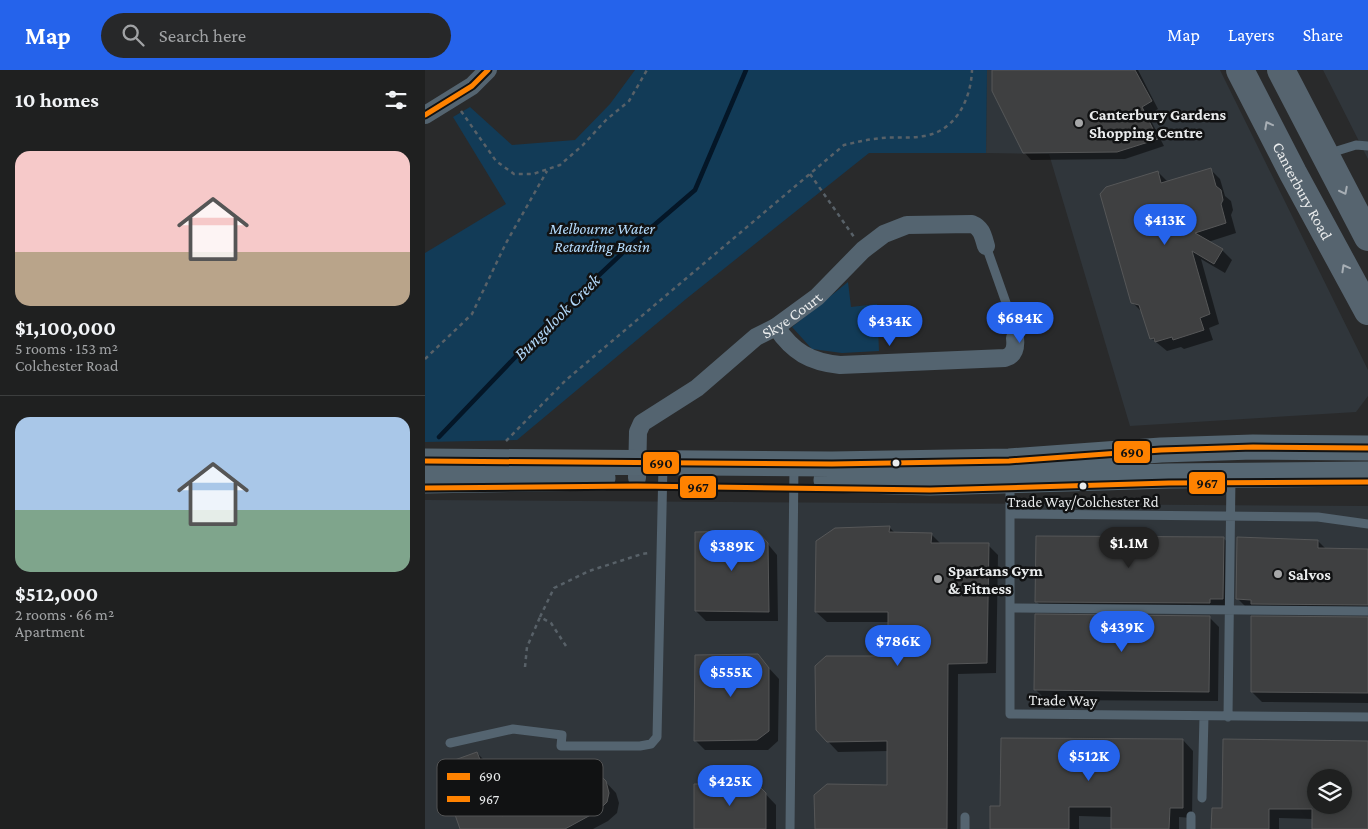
<!DOCTYPE html>
<html lang="en">
<head>
<meta charset="utf-8">
<style>
  body { margin:0; font-family:"Crimson Pro",serif; background:#272829; color:#f1f3f6; height:100vh; display:flex; flex-direction:column; font-size:19px; white-space:nowrap }
  * { box-sizing:border-box; margin:0 }
  p { font-size:16px; color:#a1a3a5 }
  .icon { flex:none; width:28px; height:28px; fill:none; stroke:currentColor; stroke-width:2; stroke-linecap:round; stroke-linejoin:round }
  .map { position:relative; flex:1; overflow:hidden }
  .details { display:flex; flex-direction:column; background:#1f2020; width:425px }
  .details>* { flex:none }
  .controls { position:absolute; left:882px; top:699px; display:grid; gap:10px }
  .controls a { display:grid; place-items:center; width:45px; height:45px; border-radius:50%; background:#1f2020; box-shadow:0 2px 12px #0003,0 0 0 1px #3c3e3e; font-size:25px }
  .price { position:absolute; translate:-50% -42px; padding:0 11px; border-radius:18px; background:#2563eb; color:#fff; font-size:16px; line-height:32px; filter:drop-shadow(0 1px 2px #0008) }
  .price::after { content:''; position:absolute; left:50%; top:30px; width:15px; height:11px; margin-left:-8px; background:inherit; clip-path:polygon(0 0,100% 0,50% 100%) }
  .price.on { background:#222; color:#fff }
  ul { padding:0; list-style:none }
  li { display:grid; align-content:center; gap:10px; height:265px; padding:0 15px }
  li+li { border-top:1px solid #3c3e3e }
  li span { display:grid; place-items:center; height:155px; border-radius:15px; color:#555 }
  li>.icon { margin-inline-start:auto }
  span .icon { width:90px; height:90px; fill:#fffc; stroke-width:1 }
  li b { font-size:21px }
  h2 { display:flex; justify-content:space-between; align-items:center; height:60px; padding:0 15px; font-size:21px }
  header { display:flex; align-items:center; gap:30px; box-sizing:border-box; height:70px; padding:0 25px; background:#2563eb; color:#fff }
  header strong { font-size:24px }
  nav { display:flex; gap:28px; margin-inline-start:auto; font-size:18px }
  .search { width:350px; height:45px; background:#272829; display:flex; align-items:center; gap:12px; box-sizing:border-box; padding:0 18px; border-radius:28px; color:#a1a3a5; font-size:19px }
  main { display:flex; flex:1; min-height:0 }
  .map>svg:first-child { display:block }
</style>
</head>
<body>
<header>
<strong>Map</strong>
<div class="search"><svg class="icon" aria-label="search" viewBox="0 0 24 24"><circle cx="10" cy="10" r="6"/><path d="M15 15l6 6"/></svg>Search here</div>
<nav><a>Map</a><a>Layers</a><a>Share</a></nav>
</header>
<main>
<section class="details">
<h2>10 homes<svg class="icon" aria-label="filters" viewBox="0 0 24 24"><path d="M4 7h16M4 17h16"/><circle cx="9" cy="7" r="2"/><circle cx="15" cy="17" r="2"/></svg></h2>
<ul>
<li><span style="background:linear-gradient(#f6c9c9 65%,#b9a48a 0)"><svg class="icon" aria-label="home" viewBox="0 0 24 24"><path d="M3 11l9-7 9 7M6 9v11h12V9"/></svg></span><div><b>$1,100,000</b><p>5 rooms · 153 m²</p><p>Colchester Road</p></div></li>
<li><span style="background:linear-gradient(#a9c7e8 60%,#7fa58c 0)"><svg class="icon" aria-label="home" viewBox="0 0 24 24"><path d="M3 11l9-7 9 7M6 9v11h12V9"/></svg></span><div><b>$512,000</b><p>2 rooms · 66 m²</p><p>Apartment</p></div></li>
</ul>
</section>
<div class="map">
<svg width="943" height="759" viewBox="0 0 943 759">
  <rect width="100%" height="100%" fill="#292a2b"/>
  <!-- built -->
  <path fill="#30363b" fill-rule="evenodd" d="M562 0H795L943 300V326L931 342 705 356 624 84 561 83Z
    M898 0H943V89Z
    M0 430 943 436V759H0ZM891 708H919V735H891Z"/>
  <!-- green -->
  <path fill="#123b57" d="M210 0H562L561 83H444L261 229 92 370 0 372V183L81 134 28 47 45 37 87 75 150 70 185 34Z
    M423 212 426 237 452 234 454 281 417 283 387 279 367 257Z"/>
  <!-- shadow -->
  <path fill="#0007" fill-rule="evenodd" d="M568 0H713L733 39 723 45 739 76 700 89 606 90 599 82Z
    M785 99 795 109 800 126 806 131 808 140 806 145 811 163 783 172 797 180 807 190 800 203 776 189 794 254 784 258 788 270 759 279 756 277 742 281 726 268 718 243 708 233 733 102 743 112Z
    M464 457 471 464H506L517 475H563L573 485 571 603 533 604 532 759H391L463 716 464 681 413 682 392 660 464 588V552H402L391 542Z
    M798 468 809 478 808 538 622 542 611 531Z
    M893 471 902 480H943V544L822 538 812 528Z
    M342 473 352 485 353 551H281L271 541Z
    M784 547 794 557 793 631 621 630 611 620Z
    M828 548H943V633L837 632 827 622Z
    M333 586 354 609 353 671 343 680H280L270 670Z
    M758 670 768 681 767 748 754 747V759H687V747L654 746V759H566L576 737Z
    M799 671 943 672V759H888V749L854 748V759H788L798 739ZM891 708H919V735H891Z
    M52 683 62 693 82 745 174 705 191 723 194 733 192 743 183 751 168 759H36Z
    M332 715 351 735V759H270Z"/>
  <g fill="none" stroke-linecap="round" stroke-linejoin="round">
    <!-- stream -->
    <path stroke="#041627" stroke-width="4.5" d="M14 367 119 257 206 175 270 120 321 0"/>
  </g>
  <!-- building -->
  <path fill="#3f4041" stroke="#565758" fill-rule="evenodd" d="M567 0H710L727 31 717 37 733 69 692 82 598 83 567 21Z
    M786 98 791 116 796 120 798 130 796 134 801 153 770 163 798 179 789 194 767 181 785 244 775 248 779 260 748 270 747 267 730 272 729 268 725 269 714 235 706 233 675 124 681 117 733 101 736 113Z
    M465 456 464 462 507 463 506 473H564L562 593 523 594 522 759H390L389 725 402 714 462 715V671L402 672 391 660 390 596 401 586H463V542H390L391 471 410 458Z
    M332 461 343 473 344 542 270 541V462Z
    M611 466 799 467 798 529H785V533L610 532Z
    M812 467 893 470V478L943 479V535L826 534V530L811 529Z
    M610 544 785 546 784 622 609 620Z
    M826 546 943 547V623L826 622Z
    M333 584 344 598V661L332 670 269 671 270 585Z
    M576 668 758 669V738H745L744 759H686V737H644V759H565V736H575Z
    M798 669 943 671V759H887V739H844V759H786L787 738H797ZM891 708H919V735H891Z
    M52 682 77 746 151 705 162 701 174 704 181 711 184 723 182 732 173 741 140 759H35L13 696Z
    M269 714H332L341 723V759H269Z"/>
  <g fill="none" stroke-linecap="round" stroke-linejoin="round">
    <!-- path -->
    <path stroke="#586168" stroke-width="2.5" stroke-dasharray="4 4" stroke-linecap="butt" d="M36 41 71 91 89 104H108L135 95 158 75 181 50 204 31 222 0
      M385 104 429 167
      M0 289 47 244 81 173 122 101
      M81 371 141 310 419 75C429 73 439 70 449 69 466 66 483 69 499 66 531 61 546 29 547 0
      M141 576 126 553 115 547 129 518 164 501 217 484 224 483
      M100 597 102 577 115 547"/>
    <!-- lane -->
    <path stroke="#546470" stroke-width="9" d="M902 84 931 75 943 76
      M561 176 585 244 590 268
      M585 412V644L943 647
      M586 444 893 447 943 454
      M586 538 943 541
      M803 647 806 407
      M25 673 88 659 137 665 136 676H215L226 674 232 667 238 395
      M777 728 779 646
      M365 759 369 395
      M540 759V747
      M766 759V746"/>
    <!-- street -->
    <g stroke="#546470" stroke-width="18">
      <path d="M0 45 47 16 63 0"/>
      <path d="M351 257C368 282 385 292 415 295L580 288C590 285 591 277 590 268"/>
      <path id="s1" d="M212 408 213 362 217 353 272 318 331 267 351 257 392 227 438 180 459 164 482 155 547 154C557 158 558 166 561 176"/>
    </g>
    <!-- secondary -->
    <path stroke="#556672" stroke-width="25" d="M0 391 407 394 584 391 736 380 828 377 943 378
      M401 410 505 413 744 406 943 404
      M0 411 178 408"/>
    <!-- primary -->
    <g stroke="#56646f" stroke-width="28">
      <path id="s2" d="M815 0 868 103 943 241"/>
      <path d="M856 0 943 167"/>
    </g>
    <!-- bus-1 casing -->
    <g stroke="#111213" stroke-width="9">
      <path id="bus-1" d="M0 45 47 16 63 0
        M0 391 407 394 584 391 736 380 828 377 943 378"/>
    </g>
    <!-- bus-2 casing -->
    <g stroke="#111213" stroke-width="9">
      <path id="bus-2" d="M0 418 212 416 505 420 744 413 943 412"/>
    </g>
    <!-- bus-1 -->
    <use href="#bus-1" stroke="#ff8200" stroke-width="5"/>
    <!-- bus-2 -->
    <use href="#bus-2" stroke="#ff8200" stroke-width="5"/>
  </g>
  <!-- one-way arrows -->
  <defs><path id="oneway-chevron" d="M-2-3.5L2.5 0L-2 3.5" fill="none" stroke-width="1.6" stroke-linecap="round" stroke-linejoin="round" transform="scale(1.25)"/></defs>
  <g stroke="#a7aeb4">
    <use href="#oneway-chevron" transform="translate(843 55) rotate(-118)"/>
    <use href="#oneway-chevron" transform="translate(919 121) rotate(63)"/>
    <use href="#oneway-chevron" transform="translate(920 198) rotate(-119)"/>
  </g>
  <!-- markers -->
  <g fill="#a6a7a8" stroke="#111213" stroke-width="2">
    <circle cx="654" cy="53" r="5"/>
    <circle cx="853" cy="504" r="5"/>
    <circle cx="513" cy="509" r="5"/>
  </g>
  <g fill="#e9ebec" stroke="#111213" stroke-width="2">
    <circle cx="471" cy="393" r="4.5"/>
    <circle cx="658" cy="416" r="4.5"/>
  </g>
  <g text-anchor="middle" dominant-baseline="central" stroke-width="5" stroke-linejoin="round" paint-order="stroke">
    <!-- bus labels -->
    <g font-size="15" fill="#e9ebec" stroke="#111213">
      <text x="658" y="432">Trade Way/Colchester Rd</text>
    </g>
    <!-- poi labels -->
    <g font-size="16" font-weight="bold" fill="#e9ebec" stroke="#111213" text-anchor="start">
      <text x="664" y="44">Canterbury Gardens<tspan x="664" dy="18">Shopping Centre</tspan></text>
      <text x="523" y="500">Spartans Gym<tspan x="523" dy="18">&amp; Fitness</tspan></text>
      <text x="863" y="504">Salvos</text>
    </g>
    <!-- street labels -->
    <g font-size="16" fill="#e9ebec" stroke="#111213">
      <text stroke="none"><textPath href="#s2" startOffset="136">Canterbury Road</textPath></text>
      <text stroke="none"><textPath href="#s1" startOffset="241">Skye Court</textPath></text>
      <text transform="translate(638 630) rotate(1)">Trade Way</text>
    </g>
    <!-- park labels -->
    <g font-size="16" font-style="italic" fill="#b5dcfd" stroke="#111213">
      <text x="177" y="158">Melbourne Water<tspan x="177" dy="18">Retarding Basin</tspan></text>
    </g>
    <!-- water labels -->
    <g font-size="18" font-style="italic" fill="#b2d9fa" stroke="#111213">
      <text transform="translate(132 247) rotate(-45)">Bungalook Creek</text>
    </g>
  </g>
  <!-- legend -->
  <rect x="12" y="689" width="166" height="57" rx="8" fill="#111213" stroke="#525354" stroke-width="1"/>
  <rect x="22" y="703" width="23" height="7" fill="#ff8200"/>
  <rect x="22" y="726" width="23" height="6" fill="#ff8200"/>
  <g font-size="14" fill="#e9ebec">
    <text x="54" y="711">690</text>
    <text x="54" y="734">967</text>
  </g>
  <g stroke="#111213" stroke-width="2">
    <rect x="688" y="370" width="38" height="24" rx="5" fill="#ff8200"/>
    <rect x="217" y="381" width="38" height="24" rx="5" fill="#ff8200"/>
    <rect x="763" y="401" width="38" height="24" rx="5" fill="#ff8200"/>
    <rect x="254" y="405" width="38" height="24" rx="5" fill="#ff8200"/>
  </g>
  <g font-size="14" text-anchor="middle" font-weight="bold" fill="#111">
    <text x="707" y="387">690</text>
    <text x="236" y="398">690</text>
    <text x="782" y="418">967</text>
    <text x="273" y="422">967</text>
  </g>
</svg>
<div class="controls">
<a><svg class="icon" aria-label="layers" viewBox="0 0 24 24"><path d="M12 4l9 5-9 5-9-5zM3 14l9 5 9-5"/></svg></a>
</div>
<b class="price" style="left:740px;top:176px">$413K</b>
<b class="price" style="left:595px;top:274px">$684K</b>
<b class="price" style="left:465px;top:277px">$434K</b>
<b class="price on" style="left:704px;top:499px">$1.1M</b>
<b class="price" style="left:307px;top:502px">$389K</b>
<b class="price" style="left:697px;top:583px">$439K</b>
<b class="price" style="left:473px;top:597px">$786K</b>
<b class="price" style="left:306px;top:628px">$555K</b>
<b class="price" style="left:664px;top:712px">$512K</b>
<b class="price" style="left:305px;top:737px">$425K</b>
</div>
</main>
</body>
</html>
